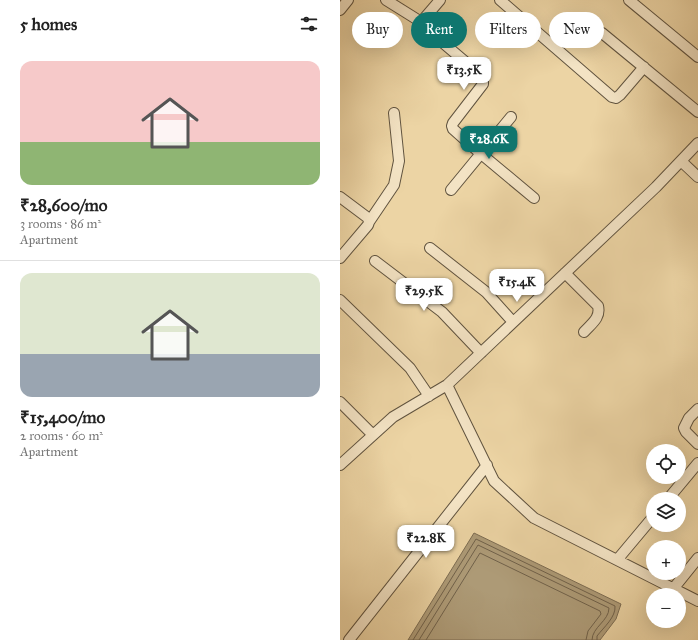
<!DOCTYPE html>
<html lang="en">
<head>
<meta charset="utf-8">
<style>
  body { margin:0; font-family:"IM FELL Great Primer",serif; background:#f2f2f2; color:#222; height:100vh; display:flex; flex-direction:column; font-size:15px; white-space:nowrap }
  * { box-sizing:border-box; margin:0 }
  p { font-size:13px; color:#767676 }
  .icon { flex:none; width:22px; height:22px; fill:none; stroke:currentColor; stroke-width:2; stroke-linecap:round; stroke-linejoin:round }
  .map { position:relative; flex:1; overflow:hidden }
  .panel { display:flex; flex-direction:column; background:#fff; width:340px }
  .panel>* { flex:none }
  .guide { position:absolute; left:12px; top:12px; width:286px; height:36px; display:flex; gap:8px }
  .controls { position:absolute; left:306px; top:444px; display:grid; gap:8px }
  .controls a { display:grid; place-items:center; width:40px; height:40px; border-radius:50%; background:#fff; box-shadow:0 4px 16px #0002; font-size:20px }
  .price { position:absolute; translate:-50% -34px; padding:0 9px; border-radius:8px; background:#fff; color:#222; font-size:13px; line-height:26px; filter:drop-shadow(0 1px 2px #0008) }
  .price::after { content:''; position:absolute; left:50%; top:24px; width:12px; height:9px; margin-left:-6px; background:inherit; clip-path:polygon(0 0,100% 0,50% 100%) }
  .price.selected { background:#0f766e; color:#fff }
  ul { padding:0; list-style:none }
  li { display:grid; align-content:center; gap:8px; height:212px; padding:0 20px }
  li+li { border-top:1px solid #e0e0e0 }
  li span { display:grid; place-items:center; height:124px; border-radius:12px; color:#555 }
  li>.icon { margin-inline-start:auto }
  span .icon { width:72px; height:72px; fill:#fffc; stroke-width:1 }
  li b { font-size:17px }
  h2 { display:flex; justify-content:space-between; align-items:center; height:48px; padding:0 20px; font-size:17px }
  .pill { padding:0 14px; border-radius:18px; background:#fff; box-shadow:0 4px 16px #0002; font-size:14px; line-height:36px }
  .pill.selected { background:#0f766e; color:#fff }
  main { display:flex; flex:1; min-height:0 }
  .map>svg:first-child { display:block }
</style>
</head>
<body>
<main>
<section class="panel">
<h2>5 homes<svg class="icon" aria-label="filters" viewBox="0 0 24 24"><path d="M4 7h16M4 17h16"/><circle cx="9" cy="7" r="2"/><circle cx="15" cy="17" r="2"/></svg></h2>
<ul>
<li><span style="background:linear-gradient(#f6c9c9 65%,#8fb573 0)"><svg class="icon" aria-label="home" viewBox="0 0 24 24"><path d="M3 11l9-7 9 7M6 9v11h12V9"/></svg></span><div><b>₹28,600/mo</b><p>3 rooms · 86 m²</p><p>Apartment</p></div></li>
<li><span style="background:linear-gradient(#dfe7d0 65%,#9aa5b1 0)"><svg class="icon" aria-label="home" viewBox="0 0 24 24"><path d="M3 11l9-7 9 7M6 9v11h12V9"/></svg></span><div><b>₹15,400/mo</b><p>2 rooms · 60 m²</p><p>Apartment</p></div></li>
</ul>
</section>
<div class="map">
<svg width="358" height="640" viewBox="0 0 358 640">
  <rect width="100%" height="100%" fill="#ecd4a4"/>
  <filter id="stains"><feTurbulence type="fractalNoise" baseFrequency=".005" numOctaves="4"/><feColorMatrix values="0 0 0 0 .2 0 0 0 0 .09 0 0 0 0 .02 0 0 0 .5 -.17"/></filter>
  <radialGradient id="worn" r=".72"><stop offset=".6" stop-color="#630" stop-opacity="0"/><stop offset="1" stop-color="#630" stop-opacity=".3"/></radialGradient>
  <!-- water -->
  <path fill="#ad9a76" stroke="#7c6c52" d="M134 533 281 604 276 619 260 640H68Z"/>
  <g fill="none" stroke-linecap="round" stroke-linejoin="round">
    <!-- shore -->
    <path stroke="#70614a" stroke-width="1" d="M73 640 136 539 275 606C276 617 264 627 257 636V640
      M79 640 138 545 269 608C269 621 252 627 252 640
      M86 640 140 553 260 611 261 614 248 631 246 640"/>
    <!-- minor casing -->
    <g stroke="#60533f" stroke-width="12">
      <path id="minor" d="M46 0 78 20 82 21 100 0
        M160 0 272 97 276 98 280 95 304 67
        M289 0 358 57
        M0 10 8 0
        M82 21 89 31 142 76 143 80V84L113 123 112 126 113 129 140 153 194 198
        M262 33 358 112
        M341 161 358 177
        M111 190 171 117
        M0 197 28 218 29 222 28 225 0 258
        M29 222 54 185 59 161 54 113
        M90 248 146 292 173 322
        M35 261 102 312 141 353
        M225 273 258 306C261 318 251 324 244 332
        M0 300 70 368 89 396
        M107 385 154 481 194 518 358 601
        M0 402 33 435
        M358 409 349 418 344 428 346 432 358 444
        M0 465 53 417 107 385 316 187 358 143
        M328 499 358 463
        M277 560 313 517
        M333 589 358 558
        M9 640 147 465"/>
    </g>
    <!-- minor -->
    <use href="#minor" stroke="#f3e3c4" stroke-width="10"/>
  </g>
  <rect width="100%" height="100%" filter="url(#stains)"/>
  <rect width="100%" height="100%" fill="url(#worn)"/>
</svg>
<div class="controls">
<a><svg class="icon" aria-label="locate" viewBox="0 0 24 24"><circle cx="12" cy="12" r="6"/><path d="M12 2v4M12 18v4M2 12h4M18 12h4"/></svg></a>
<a><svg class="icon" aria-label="layers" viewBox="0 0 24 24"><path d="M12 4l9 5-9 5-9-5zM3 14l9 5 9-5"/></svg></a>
<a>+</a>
<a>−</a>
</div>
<b class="price" style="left:124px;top:91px">₹13.5K</b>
<b class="price selected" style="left:149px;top:160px">₹28.6K</b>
<b class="price" style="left:177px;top:303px">₹15.4K</b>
<b class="price" style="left:84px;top:312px">₹29.5K</b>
<b class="price" style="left:86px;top:559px">₹22.8K</b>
<div class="guide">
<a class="pill">Buy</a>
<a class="pill selected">Rent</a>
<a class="pill">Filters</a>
<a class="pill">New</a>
</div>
</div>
</main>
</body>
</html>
